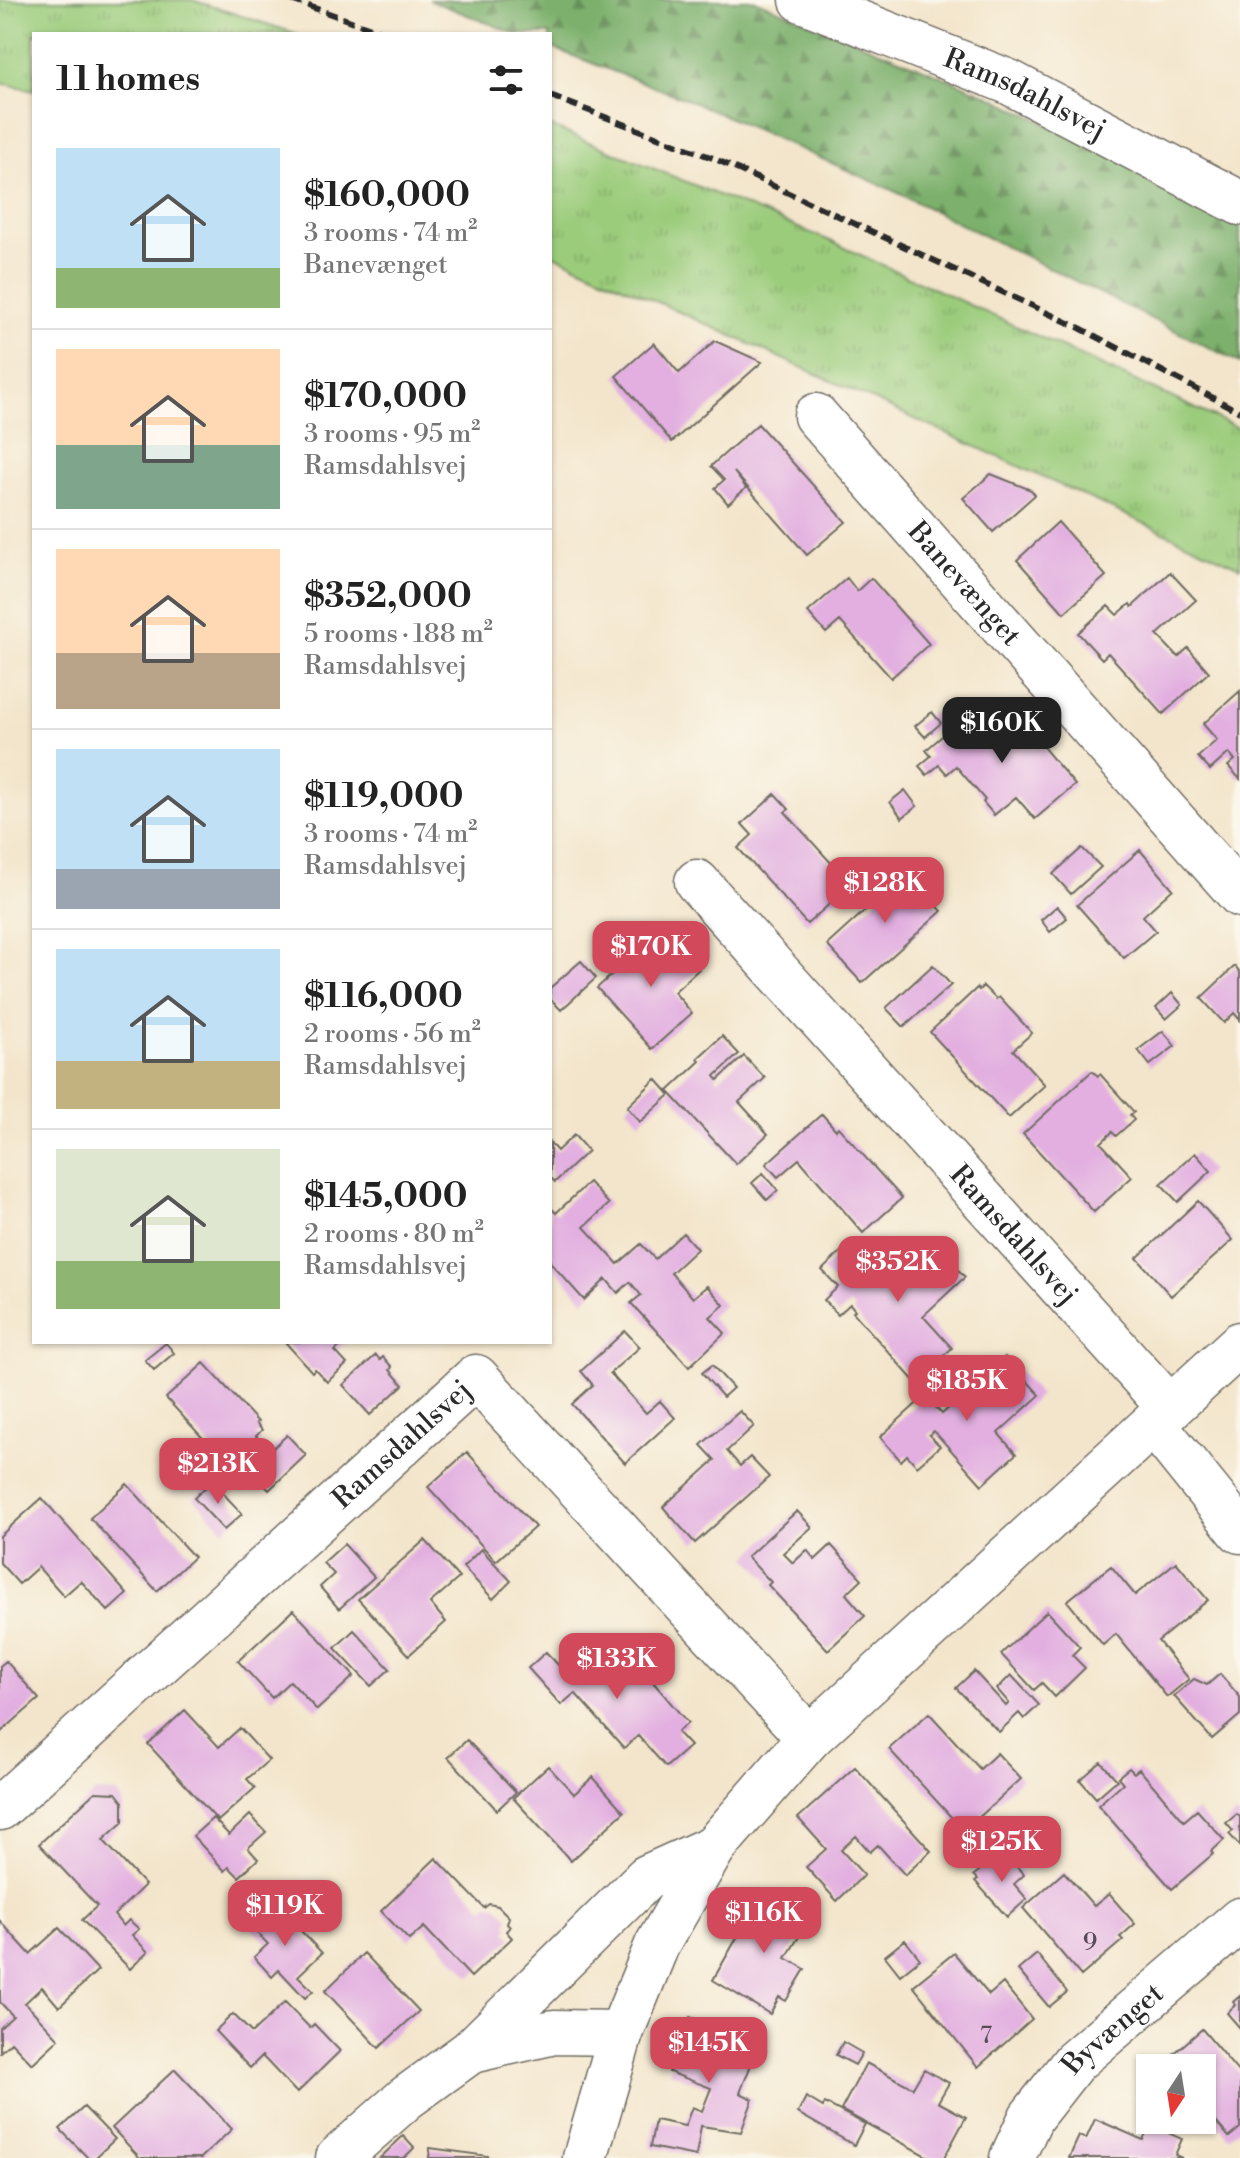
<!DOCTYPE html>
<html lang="en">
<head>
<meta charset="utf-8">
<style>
  body { margin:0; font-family:"Libre Bodoni",serif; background:#f6f6f6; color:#222; height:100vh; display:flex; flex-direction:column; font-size:30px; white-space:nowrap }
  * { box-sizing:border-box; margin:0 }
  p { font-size:26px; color:#767676 }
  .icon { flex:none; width:44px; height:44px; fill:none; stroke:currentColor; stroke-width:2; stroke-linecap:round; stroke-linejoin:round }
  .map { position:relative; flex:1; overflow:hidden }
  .sheet { position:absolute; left:32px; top:32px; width:520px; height:1312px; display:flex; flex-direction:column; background:#fff; border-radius:0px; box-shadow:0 2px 6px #0004 }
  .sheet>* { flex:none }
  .needle { width:52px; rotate:192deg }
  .tools { position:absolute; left:1136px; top:2054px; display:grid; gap:16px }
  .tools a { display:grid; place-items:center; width:80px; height:80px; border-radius:0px; background:#fff; box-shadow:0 2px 6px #0004; font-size:40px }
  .price { position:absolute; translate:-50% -68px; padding:0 18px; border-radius:16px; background:#d1495b; color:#fff; font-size:26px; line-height:52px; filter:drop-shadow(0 2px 4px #0008) }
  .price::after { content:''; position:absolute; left:50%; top:48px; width:24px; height:18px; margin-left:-12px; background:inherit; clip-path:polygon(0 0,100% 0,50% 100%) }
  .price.active { background:#222; color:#fff }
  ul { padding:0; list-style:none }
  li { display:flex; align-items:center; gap:24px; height:200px; padding:0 24px }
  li+li { border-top:2px solid #e0e0e0 }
  li span { display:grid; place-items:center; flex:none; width:224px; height:160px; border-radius:0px; color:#555 }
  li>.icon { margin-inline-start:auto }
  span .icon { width:96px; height:96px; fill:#fffc; stroke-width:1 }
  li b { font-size:34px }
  h2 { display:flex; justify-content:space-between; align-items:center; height:96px; padding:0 24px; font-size:34px }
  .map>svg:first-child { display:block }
</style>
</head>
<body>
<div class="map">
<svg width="1240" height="2158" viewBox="0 0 1240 2158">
  <defs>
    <pattern id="grass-tufts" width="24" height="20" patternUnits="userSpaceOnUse" patternTransform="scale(2)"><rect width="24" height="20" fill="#9bcc7c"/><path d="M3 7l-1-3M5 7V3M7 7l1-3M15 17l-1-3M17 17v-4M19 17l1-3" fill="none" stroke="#86af6b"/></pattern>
    <pattern id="forest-firs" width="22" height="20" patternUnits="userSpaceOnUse" patternTransform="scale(2)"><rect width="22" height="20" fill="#7cb06c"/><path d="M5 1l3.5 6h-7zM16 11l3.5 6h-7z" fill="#668f59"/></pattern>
  </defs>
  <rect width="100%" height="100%" fill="#fbf7ec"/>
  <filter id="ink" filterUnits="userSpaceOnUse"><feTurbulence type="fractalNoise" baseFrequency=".0125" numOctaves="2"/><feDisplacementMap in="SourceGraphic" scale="16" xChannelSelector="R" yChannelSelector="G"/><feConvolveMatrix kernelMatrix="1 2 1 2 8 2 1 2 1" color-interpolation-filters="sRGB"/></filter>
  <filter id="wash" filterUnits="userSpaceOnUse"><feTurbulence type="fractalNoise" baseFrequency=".006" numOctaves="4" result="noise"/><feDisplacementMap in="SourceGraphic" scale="32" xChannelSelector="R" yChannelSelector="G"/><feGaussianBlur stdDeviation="1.8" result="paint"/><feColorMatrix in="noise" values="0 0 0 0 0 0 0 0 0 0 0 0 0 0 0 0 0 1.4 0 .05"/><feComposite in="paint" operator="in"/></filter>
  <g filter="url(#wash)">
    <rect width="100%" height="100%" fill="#f3e5cb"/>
    <!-- grass -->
    <path fill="url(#grass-tufts)" stroke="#637c54" stroke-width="2" d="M0 0H192L298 34H34V90L0 83Z
      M550 126 828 240 1240 429V567L550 253Z"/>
    <!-- forest -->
    <path fill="url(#forest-firs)" stroke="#546e4c" stroke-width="2" d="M429 0H755L990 96 1240 218V363L892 190 696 103 550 47V34H516Z"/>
    <g id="blocks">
      <!-- building -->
      <path fill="#e2afe0" d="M715 341 762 362 672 442 616 376 654 343 679 373Z
        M758 424 846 522 807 555 734 472 746 488 728 504 715 488 724 480 711 466Z
        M991 474 1031 490 1035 495 993 532 963 498Z
        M1058 522 1106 576 1064 613 1017 560Z
        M1170 572 1196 600 1157 635 1178 657 1188 648 1209 672 1163 714 1108 653 1102 659 1078 633 1108 606 1117 615 1130 604 1132 607Z
        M847 578 857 591 871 578 929 644 891 678 840 621 826 633 808 612Z
        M1240 691V779L1228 766 1235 760 1229 753 1210 770 1198 757 1217 740 1203 724Z
        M1012 710 1075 785 1035 819 1016 797 994 815 983 802 985 800 956 766 947 774 939 765 927 775 919 766 931 756 926 750 964 717 980 737Z
        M932 712 941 723 925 737 915 726Z
        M905 790 917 806 902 818 890 802Z
        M775 794 789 809 785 812 851 885 807 924 738 848 752 835 742 824Z
        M1082 848 1101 867 1071 894 1053 874Z
        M1140 850 1173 889 1143 916 1156 931 1124 958 1077 905Z
        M893 860 942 911 862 983 827 945 893 885 880 872Z
        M1057 906 1067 918 1050 932 1041 920Z
        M662 929 699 969 674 992 692 1013 652 1049 597 988Z
        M581 961 596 978 561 1010 550 998V988Z
        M933 965 951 985 904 1027 886 1008Z
        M1235 966 1240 972V1020L1234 1013 1224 1023 1201 998Z
        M983 986 996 999 999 997 1032 1033 1013 1050 1045 1085 1009 1118 930 1032 977 988 979 990Z
        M1172 993 1182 1005 1166 1019 1156 1008Z
        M1163 1031 1175 1046 1150 1065 1138 1050Z
        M722 1036 739 1054 715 1076 718 1080 744 1056 765 1078 739 1102 768 1134 736 1164 668 1091 700 1061 698 1058Z
        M1092 1071 1098 1076 1100 1074 1134 1112 1130 1115 1134 1120 1116 1136 1112 1132 1101 1143 1132 1177 1094 1212 1023 1134Z
        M656 1079 670 1095 640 1122 627 1107Z
        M822 1114 836 1130 838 1127 902 1198 863 1233 799 1159 778 1177 766 1164Z
        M574 1135 588 1151 555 1182 550 1177V1143L557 1151Z
        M1195 1153 1211 1171 1178 1202 1161 1184Z
        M763 1173 778 1190 767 1200 752 1183Z
        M589 1182 609 1204 584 1227 618 1264 641 1244 655 1259 683 1233 697 1249 671 1273 693 1298 707 1286 724 1305 710 1317 725 1333 689 1367 631 1303 641 1295 630 1282 618 1293 606 1279 584 1300 550 1262V1207L556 1213Z
        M1198 1201 1233 1240 1171 1296 1137 1258Z
        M931 1241 965 1277 923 1316 952 1348 915 1382 853 1312 855 1310 850 1304 838 1315 824 1300 838 1287 822 1270 847 1246 882 1285Z
        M625 1331 640 1347 610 1373 646 1413 660 1401 675 1418 625 1463 572 1404 593 1385 581 1371Z
        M285 1342H345L335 1351 347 1364 327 1382 315 1369 312 1372Z
        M166 1343 174 1353 154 1370 145 1360Z
        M376 1355 380 1360 383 1357 392 1367 390 1370 403 1385 370 1415 343 1385Z
        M1005 1357 1040 1395 998 1433 1016 1454 982 1485 934 1431 929 1435 940 1446 917 1466 907 1455 901 1461 880 1437 925 1396 942 1414Z
        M204 1363 258 1422 256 1423 262 1430 256 1436 261 1442 256 1446 258 1448 247 1458 246 1456 239 1462 234 1456 229 1460 223 1453 220 1457 166 1398Z
        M712 1365 733 1388 723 1397 702 1373Z
        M740 1411 754 1426 727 1451 740 1466 750 1457 769 1477 695 1543 663 1507 715 1460 701 1445Z
        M287 1435 306 1455 269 1490 250 1470Z
        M467 1452 535 1527 496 1561 428 1487Z
        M212 1481 242 1514 224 1530 194 1498Z
        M127 1484 194 1557 157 1591 90 1518Z
        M42 1498 127 1594 108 1611 81 1581 64 1596 38 1567 19 1584 0 1563V1536Z
        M797 1511 812 1527 783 1553 793 1563 807 1550 815 1560 831 1545 862 1579 846 1594 865 1616 828 1650 768 1585 771 1582 747 1557Z
        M425 1540 459 1578 430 1603 446 1622 409 1655 358 1599Z
        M344 1544 374 1577 339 1609 320 1587 334 1574 323 1563Z
        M481 1549 511 1581 493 1599 463 1567Z
        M1176 1562 1208 1600 1158 1641 1189 1679 1167 1697 1116 1634 1103 1645 1067 1601 1111 1566 1135 1595Z
        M293 1610 354 1676 317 1710 290 1681 272 1698 238 1661Z
        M1047 1611 1080 1647 1072 1655 1085 1668 1055 1697 1042 1683 1034 1690 1001 1654Z
        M354 1630 390 1669 371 1686 335 1648Z
        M595 1641 628 1679 641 1668 688 1723 677 1732 690 1746 666 1767 638 1736 624 1748 575 1693 561 1705 528 1668 546 1652 563 1670Z
        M6 1661 39 1699 0 1733V1666Z
        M974 1671 1006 1706 1009 1703 997 1689 1011 1675 1039 1705 1024 1719 1019 1713 999 1732 956 1688Z
        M1220 1674 1240 1697V1715L1212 1739 1174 1696 1194 1679 1207 1685Z
        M185 1710 219 1747 240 1728 269 1760 247 1779 255 1788 218 1821 148 1744Z
        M929 1713 980 1769 997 1753 1021 1779 964 1831 889 1749Z
        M467 1740 516 1792 497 1810 448 1757Z
        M1101 1762 1117 1780 1096 1798 1080 1780Z
        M548 1766 574 1794 593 1777 624 1812 571 1861 513 1798Z
        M855 1767 931 1851 905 1875 878 1845 870 1852 856 1836 841 1850 864 1875 837 1901 806 1867 826 1849 798 1818Z
        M1129 1768 1134 1773 1139 1769 1184 1821 1197 1810 1224 1840 1211 1852 1213 1854 1172 1889 1098 1805 1123 1783 1118 1777Z
        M95 1792 116 1793 123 1802V1822L103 1840 145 1885 114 1915 123 1926 129 1920 139 1929 132 1935 148 1952 130 1969 82 1920 97 1906 39 1844Z
        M1237 1814 1240 1817V1846L1229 1834 1233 1831 1226 1823Z
        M250 1815 266 1832 248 1848 258 1859 239 1877 229 1867 225 1871 193 1836 213 1818 229 1835Z
        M1004 1852 1024 1875 1014 1884 1027 1899 1007 1917 975 1881 978 1879 974 1875Z
        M436 1858 484 1908 489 1904 498 1906 509 1917 507 1924 510 1927 506 1931 512 1938 471 1977 424 1927 409 1940 381 1911Z
        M1064 1872 1094 1906 1109 1894 1135 1924 1120 1937 1123 1940 1081 1976 1023 1908Z
        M763 1892 809 1920 786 1958 805 1969 786 2001 779 1997 770 2014 713 1980Z
        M275 1904 322 1953 298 1976 313 1991 305 1998 279 1970 272 1977 254 1957 268 1944 251 1927Z
        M0 1921 30 1954 59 1928 98 1970 59 2007 42 1987 25 2003 59 2039 32 2064 11 2042 0 2052V2028L13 2016 0 2002Z
        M905 1940 920 1959 900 1975 885 1956Z
        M364 1953 419 2011 379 2048 325 1991Z
        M954 1953 989 1995 1003 1983 1032 2019 978 2067 913 1986Z
        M1037 1954 1067 1992 1049 2007 1018 1970Z
        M1240 1996V2028L1227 2013 1235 2005 1233 2002Z
        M285 2002 310 2028 314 2024 340 2051 297 2093 262 2056 250 2068 215 2031 233 2014 252 2033Z
        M690 2017 759 2044 740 2093 753 2099 741 2132 701 2126 696 2156 650 2147 655 2120 685 2126 692 2107 702 2111 711 2088 669 2072Z
        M1202 2029 1240 2074V2128L1229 2137 1202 2106V2068H1169L1164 2062Z
        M843 2042 862 2053 855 2065 836 2055Z
        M866 2063 913 2088 924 2069 949 2083 938 2102 966 2117 944 2158H930L841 2110Z
        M175 2069 232 2129 201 2158H140L112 2128Z
        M806 2097 823 2107 825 2103 865 2124 854 2145 798 2113Z
        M84 2107 115 2139 95 2158H88L60 2129Z
        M1095 2119 1143 2140 1150 2125 1182 2139 1175 2155 1182 2158H1069L1079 2136 1086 2139Z
        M403 2136 414 2148 404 2158H380Z
        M430 2148 488 2156V2158H429Z"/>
    </g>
  </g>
  <g filter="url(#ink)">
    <use href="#blocks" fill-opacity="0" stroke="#716c63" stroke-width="2"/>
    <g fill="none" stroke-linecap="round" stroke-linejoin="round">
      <!-- minor casing -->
      <g stroke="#716c63" stroke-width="47">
        <g id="minor">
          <path id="s1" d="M802 0 1009 82 1240 203"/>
          <path id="s2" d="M816 416 1240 895"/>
          <path id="s3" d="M697 882 1170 1408"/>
          <path d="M1154 1424 1240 1531"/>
          <path id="s4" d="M0 1808 476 1377 809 1738"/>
          <path d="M471 2051 554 2032 621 2033"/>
          <path d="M338 2158 406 2098 471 2051 647 1877 714 1847"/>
          <path d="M585 2158 621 2033 657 1945 714 1847 809 1738 1240 1344"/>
          <path id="s5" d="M1012 2158 1031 2117 1074 2062 1240 1920"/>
        </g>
      </g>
      <!-- minor -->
      <use href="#minor" stroke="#fff" stroke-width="44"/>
      <!-- rail -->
      <path stroke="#2b2b2b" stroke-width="6" stroke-dasharray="12 6" stroke-linecap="butt" d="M291 0 388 34
        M550 96 713 158 1080 328 1240 412"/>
    </g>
  </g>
  <g text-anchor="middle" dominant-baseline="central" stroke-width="8" stroke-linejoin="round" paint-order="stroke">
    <!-- number labels -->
    <g font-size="24" fill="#594c58">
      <text x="1090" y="1943">9</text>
      <text x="986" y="2036">7</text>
    </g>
    <!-- street labels -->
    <g font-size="28" fill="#2b2b2b" stroke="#fbf7ec">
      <text stroke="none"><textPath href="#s1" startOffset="242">Ramsdahlsvej</textPath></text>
      <text stroke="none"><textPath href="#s2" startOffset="224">Banevænget</textPath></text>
      <text stroke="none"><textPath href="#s3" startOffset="474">Ramsdahlsvej</textPath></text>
      <text stroke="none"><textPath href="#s4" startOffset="542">Ramsdahlsvej</textPath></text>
      <text stroke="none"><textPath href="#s5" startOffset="166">Byvænget</textPath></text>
    </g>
  </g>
</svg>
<div class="tools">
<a><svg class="needle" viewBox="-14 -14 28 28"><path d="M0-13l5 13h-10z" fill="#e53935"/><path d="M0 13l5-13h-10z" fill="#767676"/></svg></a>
</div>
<b class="price active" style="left:1002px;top:765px">$160K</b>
<b class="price" style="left:885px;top:925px">$128K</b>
<b class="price" style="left:651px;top:989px">$170K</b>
<b class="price" style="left:898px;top:1304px">$352K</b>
<b class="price" style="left:967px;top:1423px">$185K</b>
<b class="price" style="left:218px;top:1506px">$213K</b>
<b class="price" style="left:617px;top:1701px">$133K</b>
<b class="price" style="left:1002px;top:1884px">$125K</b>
<b class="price" style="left:285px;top:1948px">$119K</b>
<b class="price" style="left:764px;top:1955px">$116K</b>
<b class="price" style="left:709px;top:2085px">$145K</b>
<section class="sheet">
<h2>11 homes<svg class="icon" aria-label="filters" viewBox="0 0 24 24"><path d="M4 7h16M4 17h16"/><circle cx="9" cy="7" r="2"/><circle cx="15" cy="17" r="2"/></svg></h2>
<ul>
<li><span style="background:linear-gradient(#bfe0f5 75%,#8fb573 0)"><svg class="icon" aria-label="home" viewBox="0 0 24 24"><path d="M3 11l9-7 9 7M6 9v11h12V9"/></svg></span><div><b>$160,000</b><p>3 rooms · 74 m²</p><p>Banevænget</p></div></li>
<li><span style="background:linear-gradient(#ffd9b3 60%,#7fa58c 0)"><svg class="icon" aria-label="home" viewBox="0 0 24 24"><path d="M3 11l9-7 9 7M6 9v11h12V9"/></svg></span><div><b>$170,000</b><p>3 rooms · 95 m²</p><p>Ramsdahlsvej</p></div></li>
<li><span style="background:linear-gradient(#ffd9b3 65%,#b9a48a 0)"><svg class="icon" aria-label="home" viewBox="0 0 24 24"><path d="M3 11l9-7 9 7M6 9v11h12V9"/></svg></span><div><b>$352,000</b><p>5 rooms · 188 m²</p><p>Ramsdahlsvej</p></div></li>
<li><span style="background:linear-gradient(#bfe0f5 75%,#9aa5b1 0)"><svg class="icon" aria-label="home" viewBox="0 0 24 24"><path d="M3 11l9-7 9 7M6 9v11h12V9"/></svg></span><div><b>$119,000</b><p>3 rooms · 74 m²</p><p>Ramsdahlsvej</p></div></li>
<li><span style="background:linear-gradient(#bfe0f5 70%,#c2b280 0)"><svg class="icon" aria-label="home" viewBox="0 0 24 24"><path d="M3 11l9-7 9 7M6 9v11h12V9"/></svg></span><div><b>$116,000</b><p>2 rooms · 56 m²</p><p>Ramsdahlsvej</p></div></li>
<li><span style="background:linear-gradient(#dfe7d0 70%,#8fb573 0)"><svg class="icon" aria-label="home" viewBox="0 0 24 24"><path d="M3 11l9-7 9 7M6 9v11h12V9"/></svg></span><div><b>$145,000</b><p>2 rooms · 80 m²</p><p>Ramsdahlsvej</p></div></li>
</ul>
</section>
</div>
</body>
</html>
